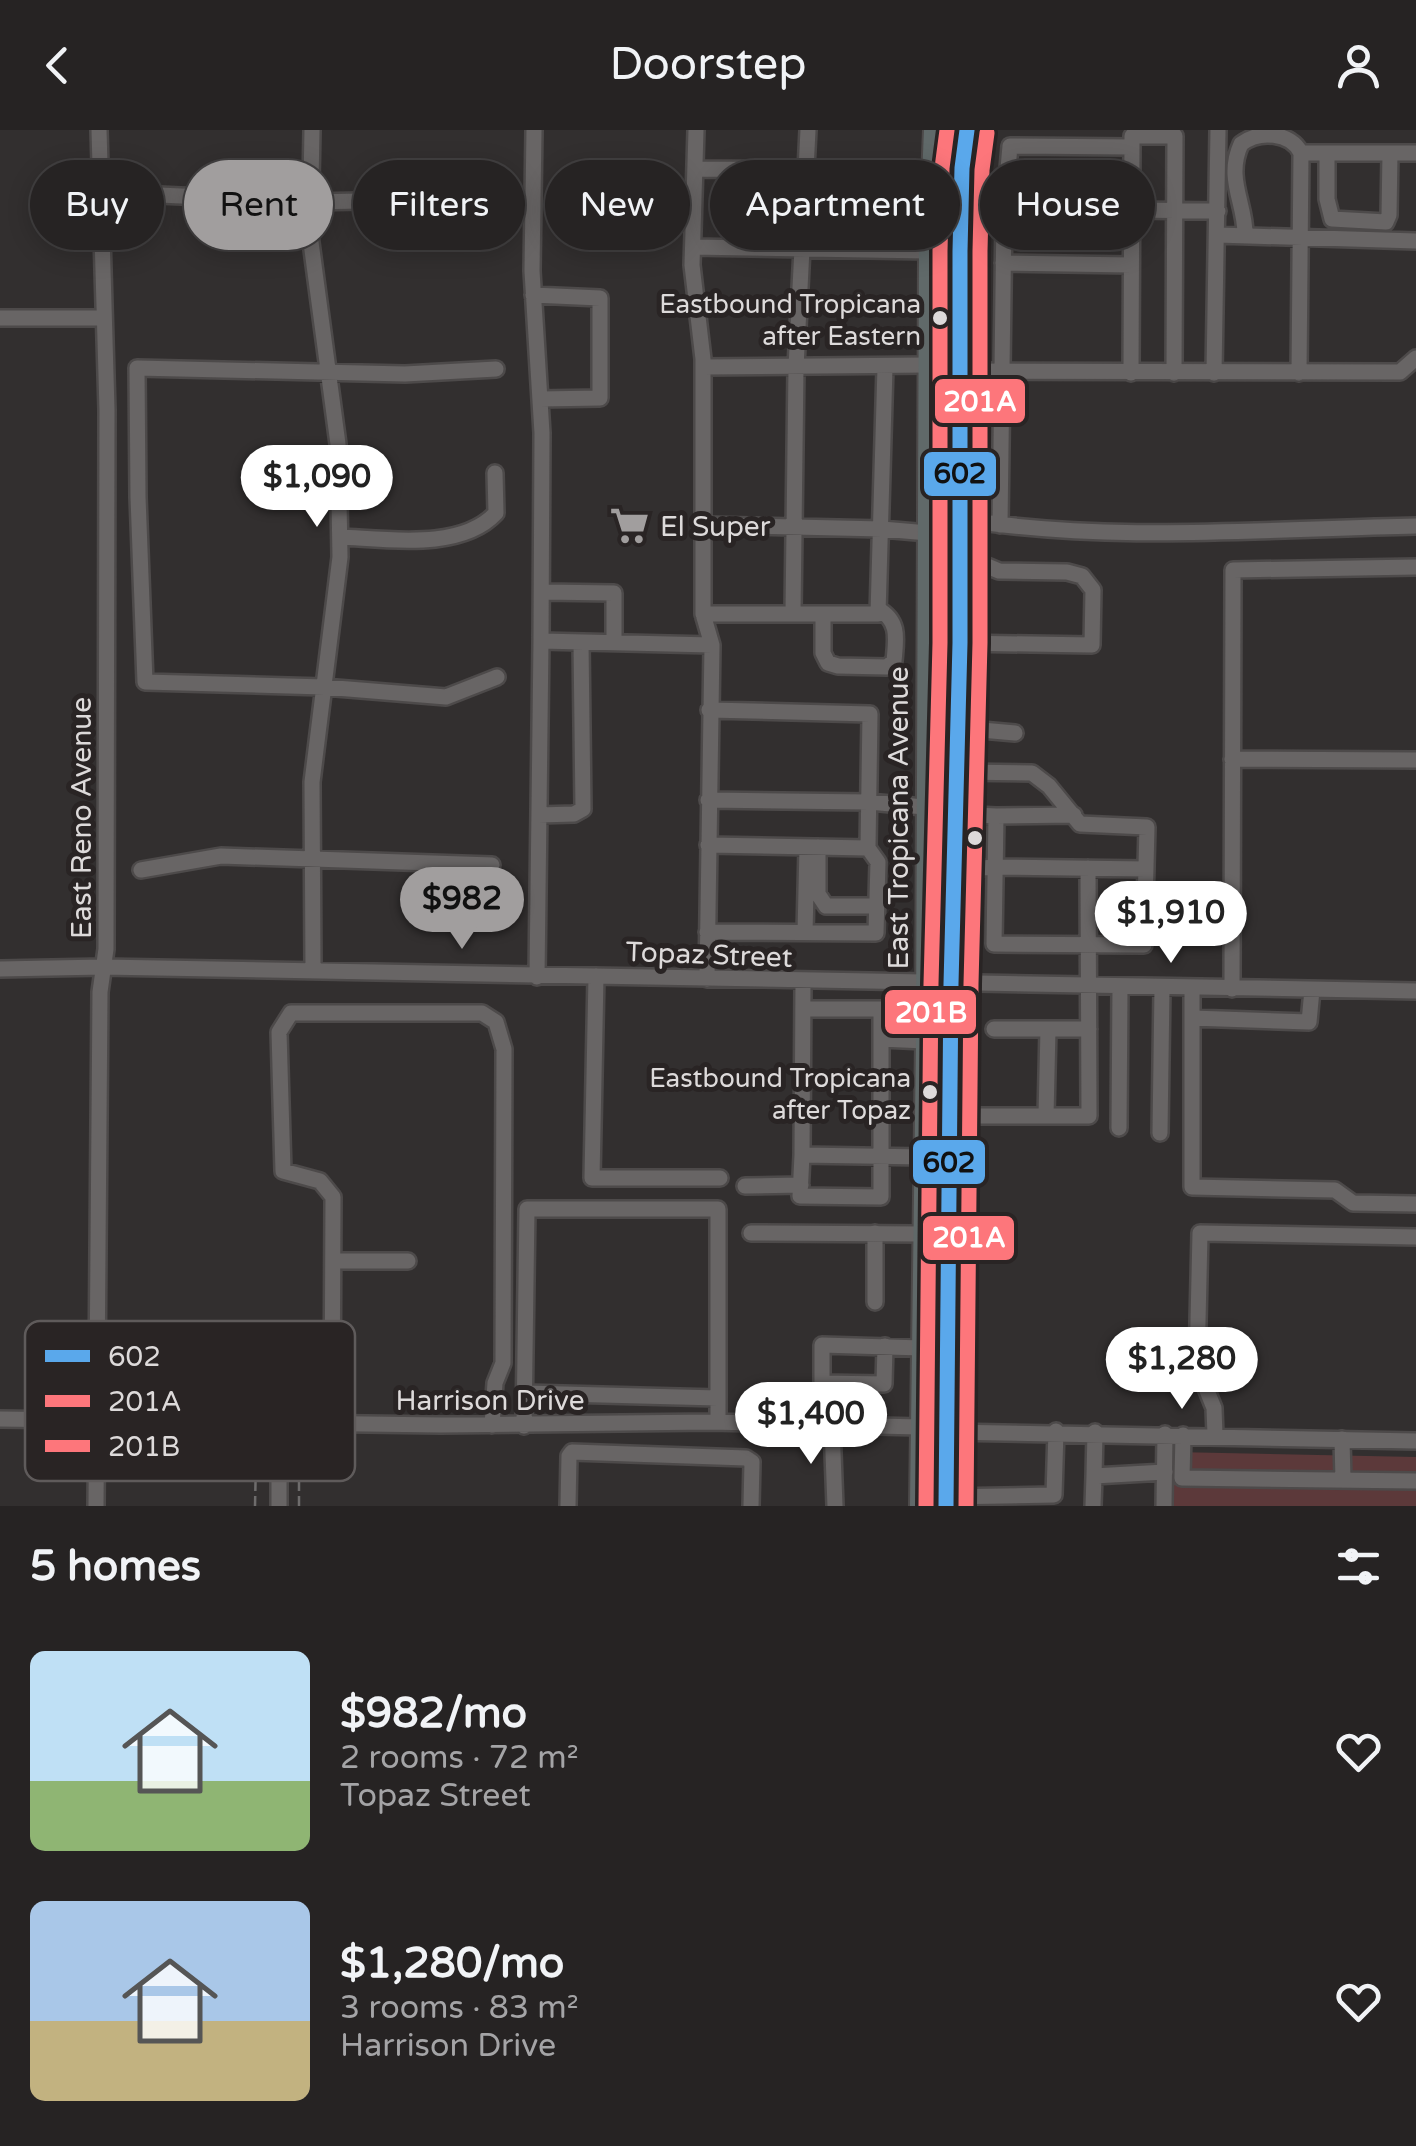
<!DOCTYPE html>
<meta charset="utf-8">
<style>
:root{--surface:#262323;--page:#322f30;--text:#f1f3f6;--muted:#a4a4a6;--line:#424041;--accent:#a19e9e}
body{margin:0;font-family:"Varela Round",sans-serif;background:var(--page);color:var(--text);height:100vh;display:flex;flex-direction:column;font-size:38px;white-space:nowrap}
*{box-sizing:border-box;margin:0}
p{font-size:32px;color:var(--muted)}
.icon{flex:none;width:55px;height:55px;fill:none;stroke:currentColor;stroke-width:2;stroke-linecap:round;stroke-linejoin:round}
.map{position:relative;height:1376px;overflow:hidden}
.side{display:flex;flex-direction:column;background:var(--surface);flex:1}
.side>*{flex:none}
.top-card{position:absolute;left:30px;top:30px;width:1358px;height:90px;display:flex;gap:20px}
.price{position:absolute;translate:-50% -85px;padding:0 22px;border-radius:35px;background:#fff;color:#222;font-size:32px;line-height:65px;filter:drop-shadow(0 2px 5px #0008)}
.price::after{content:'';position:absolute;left:50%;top:60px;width:30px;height:22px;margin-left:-15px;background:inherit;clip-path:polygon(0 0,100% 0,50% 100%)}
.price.active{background:var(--accent);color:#111}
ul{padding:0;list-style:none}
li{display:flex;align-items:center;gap:30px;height:250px;padding:0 30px}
li span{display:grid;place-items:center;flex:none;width:280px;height:200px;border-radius:15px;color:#555}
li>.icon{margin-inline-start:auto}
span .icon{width:120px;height:120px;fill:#fffc;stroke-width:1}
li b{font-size:42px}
h2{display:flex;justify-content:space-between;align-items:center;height:120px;padding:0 30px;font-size:42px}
.tag{padding:0 35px;border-radius:45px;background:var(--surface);box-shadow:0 5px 25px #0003,0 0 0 2px var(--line);font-size:35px;line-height:90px}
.tag.active{background:var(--accent);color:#111}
header{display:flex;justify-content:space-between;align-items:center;height:130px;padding:0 30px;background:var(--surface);font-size:45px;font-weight:600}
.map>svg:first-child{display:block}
</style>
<header><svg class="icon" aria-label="back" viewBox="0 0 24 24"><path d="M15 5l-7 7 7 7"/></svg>Doorstep<svg class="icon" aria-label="person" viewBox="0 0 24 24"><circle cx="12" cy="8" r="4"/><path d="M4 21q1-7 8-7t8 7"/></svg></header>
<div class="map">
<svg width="1416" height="1376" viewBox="0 0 1416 1376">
<rect width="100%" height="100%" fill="#322f2f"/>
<path fill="#5c393a" d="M 1174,1322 L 1416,1327 L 1416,1376 L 1172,1376 Z"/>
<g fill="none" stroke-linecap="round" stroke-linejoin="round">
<defs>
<path id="minor" d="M 312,0 L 310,105 L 338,314 L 340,427 L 312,652 L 313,841
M 534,0 L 532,141 L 542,303 L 541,511 L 712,515 L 703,484 L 703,229 L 692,135 L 696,0
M 1327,23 L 1327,69 L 1332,89 L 1386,92 L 1389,85 L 1390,23
M 695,39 L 929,41
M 888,41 L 889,120
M 138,64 L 311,72 L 511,68
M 1132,80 L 1218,81
M 1218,105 L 1416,111
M 1245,106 C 1246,74 1225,49 1241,14 C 1259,0 1291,2 1301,23
M 693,117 L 928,121
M 1003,133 L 1131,135
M 533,165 L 600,168 L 600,268 L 540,269
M 0,188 L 102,188
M 703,237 L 927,235
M 496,239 L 405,244 L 137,238 L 138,367 L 145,552 L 324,557 L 446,567 L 497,547
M 960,241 L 1400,242 L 1416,228
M 1131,243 L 1132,6 L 1175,6 L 1174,243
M 1214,243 L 1218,0
M 1299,243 L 1301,23 L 1416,23
M 961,389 C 1108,413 1267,399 1416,396
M 703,395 L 882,399 L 928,403
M 1000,395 L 1004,84 L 1010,16 L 1132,17
M 340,407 C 387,409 461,421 496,383 L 495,343
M 543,462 L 614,463 L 614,512
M 793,483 L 796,237 L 808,0
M 703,484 L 878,484 L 885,237
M 823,484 L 823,523 L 828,533 L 838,536 L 887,537 L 894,531 C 896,509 900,491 878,479
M 960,513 L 1092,515 L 1093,460 L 1082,446 L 1067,442 L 999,441 L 961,425
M 959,598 L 1015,603
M 1232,629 L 1416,630
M 708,670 L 869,672 L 924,677
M 956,684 L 996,686 L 994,814 L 1144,815 L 1147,697 L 1080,694 L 1049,656 L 1032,643 L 958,642
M 539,685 L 574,684 L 583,679 L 581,512
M 996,686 L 1074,685
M 708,715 L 868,718 L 870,584 L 709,580
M 818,717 L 818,764 L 826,776 L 877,776
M 141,740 L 221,726 L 492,735
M 954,740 L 995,737 L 1146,739
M 707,802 L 876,803 L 878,732 L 868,718
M 805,803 L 807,717
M 0,839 L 103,837 L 1416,861
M 596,846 L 592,1048 L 720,1048
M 537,847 L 541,511
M 707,849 L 712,515
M 803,851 L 802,1025 L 924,1027
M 1192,858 L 1192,1057 L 1335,1060 L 1353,1073 L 1416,1074
M 1232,859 L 1233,440 L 1416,437
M 803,879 L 881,879 L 881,909
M 1192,888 L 1309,892 L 1312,860
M 994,899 L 1089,899
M 951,986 L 1089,986 L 1088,738
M 1046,986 L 1048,899
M 1119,998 L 1120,857
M 1160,1003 L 1162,858
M 802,1025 L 800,1066 L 881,1067 L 881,909 L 925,911
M 745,1056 L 801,1055
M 751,1103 L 922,1104
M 334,1131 L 408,1131
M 875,1172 L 875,1103
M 822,1253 L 884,1254 L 885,1216
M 525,1263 L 718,1268
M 0,1289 L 441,1295 L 712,1292 L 920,1297
M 332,1294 L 333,1067 L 320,1051 L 283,1041 L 279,902 L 291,883 L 482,883 L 496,892 L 504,919 L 503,1233 L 495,1253 L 492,1295
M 822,1295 L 822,1215 L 922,1218
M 524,1296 L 527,1079 L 718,1079 L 718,1292
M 832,1296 L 835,1376
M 948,1302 L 1416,1311
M 1183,1305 L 1182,1348 L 1416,1351
M 1215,1305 L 1214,1278 L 1197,1236 L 1200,1103 L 1416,1107
M 1342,1309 L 1343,1350
M 1094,1346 L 1095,1302
M 946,1367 L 1054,1365 L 1056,1301
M 96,1376 L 100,862 L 106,819 L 107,280 L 99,0
M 279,1376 L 279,1293
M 568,1376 L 569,1326 L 572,1322 L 746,1328 L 752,1332 L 751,1376
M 1093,1376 L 1094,1346 L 1165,1342
M 1164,1376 L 1165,1304"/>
<path id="major" d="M 939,313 L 944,397 L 948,407 L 961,410
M 933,411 C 945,438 938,496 960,513
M 926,1303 C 937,1325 932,1352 933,1376
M 919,1376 L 925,911 L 928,121 L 933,0
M 946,1376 L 951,854 L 960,513 L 960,121 L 962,38 L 967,0"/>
</defs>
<use href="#minor" stroke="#4d4a4a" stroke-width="20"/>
<use href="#major" stroke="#4d4a4a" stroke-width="22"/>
<path stroke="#6e6c6c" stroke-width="2.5" stroke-dasharray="10 5" stroke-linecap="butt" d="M 232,1329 L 265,1329
M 296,1330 L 333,1329
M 255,1376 L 256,1330
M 299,1376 L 299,1331"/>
<use href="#minor" stroke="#686565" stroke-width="15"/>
<use href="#major" stroke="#606969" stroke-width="18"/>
<defs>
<path id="bus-1" d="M 946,1376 L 951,854 L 960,513 L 960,121 L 962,38 L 967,0"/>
<path id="bus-2" d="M 966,1376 L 971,854 L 980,513 L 980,121 L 982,40 L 987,3"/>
<path id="bus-3" d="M 926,1376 L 931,854 L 940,513 L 940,121 L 942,38 L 947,0"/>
</defs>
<use href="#bus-1" stroke="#292424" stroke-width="22"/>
<use href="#bus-2" stroke="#292424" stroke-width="22"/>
<use href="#bus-3" stroke="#292424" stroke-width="22"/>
<use href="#bus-1" stroke="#5aa8eb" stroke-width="15"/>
<use href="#bus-2" stroke="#fd767b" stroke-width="15"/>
<use href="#bus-3" stroke="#fd767b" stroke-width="15"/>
</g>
<defs>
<symbol id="supermarket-bare" viewBox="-9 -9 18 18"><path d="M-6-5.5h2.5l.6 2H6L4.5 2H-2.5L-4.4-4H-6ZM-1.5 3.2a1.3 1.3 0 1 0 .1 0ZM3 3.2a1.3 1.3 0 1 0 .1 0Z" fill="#a19e9e" stroke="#292424" stroke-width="2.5" paint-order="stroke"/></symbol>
</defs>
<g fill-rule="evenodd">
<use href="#supermarket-bare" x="602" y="368" width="55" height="55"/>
</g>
<g fill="#dddada" stroke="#292424" stroke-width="4">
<circle cx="940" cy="188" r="9"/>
<circle cx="975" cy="708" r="9"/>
<circle cx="930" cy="962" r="9"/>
</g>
<g text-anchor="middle" stroke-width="10" stroke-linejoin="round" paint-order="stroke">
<g font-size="26" fill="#dddada" stroke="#292424" text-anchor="end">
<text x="921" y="183">Eastbound Tropicana<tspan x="921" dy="32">after Eastern</tspan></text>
<text x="911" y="957">Eastbound Tropicana<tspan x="911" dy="32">after Topaz</tspan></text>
</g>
<g font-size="28" fill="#dddada" stroke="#292424" text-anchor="start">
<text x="660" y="406">El Super</text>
</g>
<g font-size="28" fill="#dddada" stroke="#292424">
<text transform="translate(81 688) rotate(-90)" y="10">East Reno Avenue</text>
<text transform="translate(898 688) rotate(-90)" y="10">East Tropicana Avenue</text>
<text transform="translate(709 824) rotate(2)" y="10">Topaz Street</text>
<text x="490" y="1280">Harrison Drive</text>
</g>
</g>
<rect x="25" y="1191" width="330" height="160" rx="15" fill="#292424" stroke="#5f5b5b" stroke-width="2.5"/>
<rect x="45" y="1220" width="45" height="12" fill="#5aa8eb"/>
<rect x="45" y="1265" width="45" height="12" fill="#fd767b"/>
<rect x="45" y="1310" width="45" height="12" fill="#fd767b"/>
<g font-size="28" fill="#dddada">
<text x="108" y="1236">602</text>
<text x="108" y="1281">201A</text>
<text x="108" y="1326">201B</text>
</g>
<g stroke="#292424" stroke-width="4">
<rect x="933" y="247" width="94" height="48" rx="10" fill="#fd767b"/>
<rect x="922" y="320" width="76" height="48" rx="10" fill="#5aa8eb"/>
<rect x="883" y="858" width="95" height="48" rx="10" fill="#fd767b"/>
<rect x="911" y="1008" width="76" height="48" rx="10" fill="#5aa8eb"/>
<rect x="921" y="1084" width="95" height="48" rx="10" fill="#fd767b"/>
</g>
<g font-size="28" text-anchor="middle" font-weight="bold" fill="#fff">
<text x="980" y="281">201A</text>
<text x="931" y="892">201B</text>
<text x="969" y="1117">201A</text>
</g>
<g font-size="28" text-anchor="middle" font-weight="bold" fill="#111">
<text x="960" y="353">602</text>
<text x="949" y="1042">602</text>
</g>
</svg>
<b class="price" style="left:317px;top:400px">$1,090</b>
<b class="price active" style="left:462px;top:822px">$982</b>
<b class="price" style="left:1171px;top:836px">$1,910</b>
<b class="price" style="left:1182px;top:1282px">$1,280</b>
<b class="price" style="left:811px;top:1337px">$1,400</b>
<div class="top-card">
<a class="tag">Buy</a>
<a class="tag active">Rent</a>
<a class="tag">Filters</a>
<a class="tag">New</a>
<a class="tag">Apartment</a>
<a class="tag">House</a>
</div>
</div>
<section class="side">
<h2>5 homes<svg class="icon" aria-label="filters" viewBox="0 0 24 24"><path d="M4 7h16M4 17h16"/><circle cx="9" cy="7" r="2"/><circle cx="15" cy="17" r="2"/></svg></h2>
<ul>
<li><span style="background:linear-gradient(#bfe0f5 65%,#8fb573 0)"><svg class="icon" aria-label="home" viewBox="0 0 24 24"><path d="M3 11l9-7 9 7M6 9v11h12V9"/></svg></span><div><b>$982/mo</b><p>2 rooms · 72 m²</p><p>Topaz Street</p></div><svg class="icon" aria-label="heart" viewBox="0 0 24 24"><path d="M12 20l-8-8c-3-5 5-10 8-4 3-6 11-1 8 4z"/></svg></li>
<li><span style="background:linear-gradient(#a9c7e8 60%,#c2b280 0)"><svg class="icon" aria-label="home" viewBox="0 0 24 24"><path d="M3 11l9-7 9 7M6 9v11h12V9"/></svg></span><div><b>$1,280/mo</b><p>3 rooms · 83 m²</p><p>Harrison Drive</p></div><svg class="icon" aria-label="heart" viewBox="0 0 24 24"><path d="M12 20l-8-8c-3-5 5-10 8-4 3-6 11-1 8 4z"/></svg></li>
</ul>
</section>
